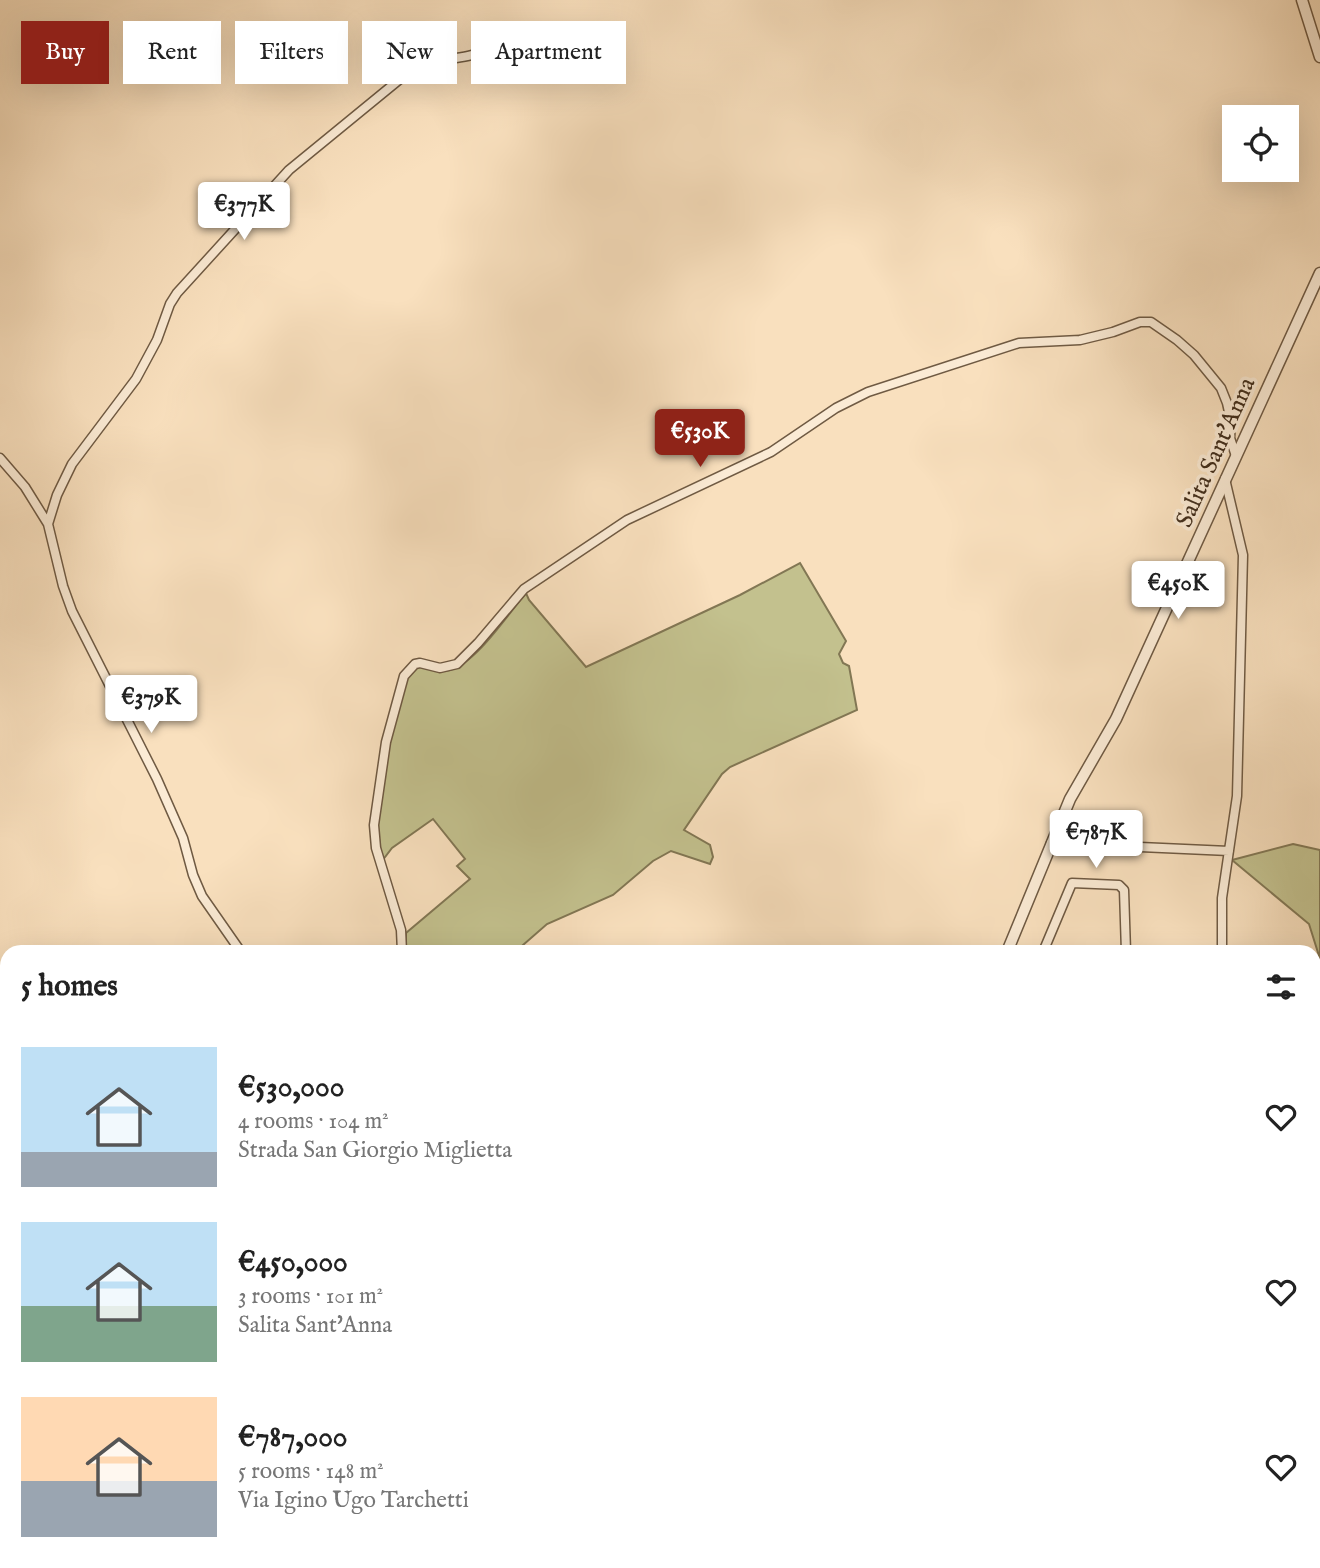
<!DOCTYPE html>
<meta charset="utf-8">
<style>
:root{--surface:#fff;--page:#f6f6f6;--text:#222;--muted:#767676;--accent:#8f2418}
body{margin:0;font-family:"IM FELL English",serif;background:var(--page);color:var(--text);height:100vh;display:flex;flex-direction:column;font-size:26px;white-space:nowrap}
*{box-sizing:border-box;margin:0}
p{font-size:23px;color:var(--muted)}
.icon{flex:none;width:38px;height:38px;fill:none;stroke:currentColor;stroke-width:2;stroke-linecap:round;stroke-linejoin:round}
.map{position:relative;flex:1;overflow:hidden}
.panel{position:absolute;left:0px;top:945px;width:1321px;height:623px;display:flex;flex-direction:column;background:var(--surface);border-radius:21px 21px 0 0;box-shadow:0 7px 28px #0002}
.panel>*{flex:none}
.hud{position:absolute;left:21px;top:21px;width:700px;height:63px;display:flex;gap:14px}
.fabs{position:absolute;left:1222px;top:105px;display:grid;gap:14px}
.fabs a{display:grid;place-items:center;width:77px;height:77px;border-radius:0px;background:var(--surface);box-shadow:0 7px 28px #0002;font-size:35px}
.price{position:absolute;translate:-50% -60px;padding:0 16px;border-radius:7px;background:#fff;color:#222;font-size:23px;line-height:46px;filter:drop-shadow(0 2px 4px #0008)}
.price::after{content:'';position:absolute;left:50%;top:42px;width:21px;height:16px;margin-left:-10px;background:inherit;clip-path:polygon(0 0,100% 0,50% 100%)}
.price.on{background:var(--accent);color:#fff}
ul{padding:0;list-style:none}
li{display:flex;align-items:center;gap:21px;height:175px;padding:0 21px}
li span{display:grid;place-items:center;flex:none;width:196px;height:140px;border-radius:0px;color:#555}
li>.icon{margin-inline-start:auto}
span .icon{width:84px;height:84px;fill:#fffc;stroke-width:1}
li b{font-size:30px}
h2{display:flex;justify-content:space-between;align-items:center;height:84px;padding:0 21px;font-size:30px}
.pill{padding:0 24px;border-radius:0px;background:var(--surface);box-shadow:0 7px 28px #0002;font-size:24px;line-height:63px}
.pill.on{background:var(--accent);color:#fff}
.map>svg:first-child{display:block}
</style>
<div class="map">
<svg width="1320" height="1568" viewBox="0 0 1320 1568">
<rect width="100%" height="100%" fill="#f9e0be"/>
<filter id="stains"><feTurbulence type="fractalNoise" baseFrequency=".00286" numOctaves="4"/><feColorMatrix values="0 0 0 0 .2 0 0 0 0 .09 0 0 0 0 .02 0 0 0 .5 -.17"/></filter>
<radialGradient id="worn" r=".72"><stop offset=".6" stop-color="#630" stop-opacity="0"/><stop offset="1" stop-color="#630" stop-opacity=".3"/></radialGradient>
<path fill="#c3c18e" stroke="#827754" stroke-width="2" d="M 800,563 L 846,641 L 839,654 L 843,663 L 849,666 L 857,710 L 730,767 L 722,774 L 684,830 L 710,845 L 713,857 L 710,864 L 671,851 L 653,861 L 613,895 L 547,924 L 515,952 L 406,952 L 406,933 L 470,879 L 457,866 L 465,859 L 433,819 L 392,848 L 382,861 L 377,824 L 389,742 L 407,677 L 417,666 C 427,668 440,673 450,670 C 477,662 507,615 526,593 L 529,600 L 586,667 L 740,595 Z
M 1293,844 L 1320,850 L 1320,959 L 1309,924 L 1232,860 Z
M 1314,1000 L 1320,1000 L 1320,1065 L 1314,1062 Z
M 2,1460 L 7,1465 L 7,1504 L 0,1511 Z
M 396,1561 L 579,1561 L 573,1568 L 399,1568 Z"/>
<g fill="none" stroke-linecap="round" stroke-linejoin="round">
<defs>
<path id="minor" d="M 0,458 L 25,487 L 48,524 L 63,586 L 72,611 L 157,779 L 183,838 L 193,875 L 202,896 L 241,952
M 48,524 L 57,495 L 72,464 L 136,379 L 157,340 L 170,304 L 177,293 L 289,170 L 416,66 C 439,57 466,61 487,49 C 494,46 500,40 506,36 L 519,74
M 1051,843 L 1229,851
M 402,952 L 401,930 L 376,848 L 374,825 L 386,742 L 404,676 L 415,664 L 420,663 L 440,668 L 457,664 L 478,643 L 524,589 L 627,520 L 771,452 L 836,408 L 868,392 L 1019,343 L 1080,340 L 1113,332 L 1140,322 L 1151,322 L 1177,340 L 1194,355 L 1221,388 L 1227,403 L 1231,421 L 1230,438 L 1236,456
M 1043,952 L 1072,883 L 1119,885 L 1124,890 L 1126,952
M 1153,952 L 1170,952
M 1222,952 L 1222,898 L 1237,796 L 1243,555 L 1225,479
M 0,1455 L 7,1448
M 0,1557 L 7,1550
M 121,1561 L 127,1568
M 992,1564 L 1017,1568
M 135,1568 L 147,1561
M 303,1568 L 314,1561
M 980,1568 L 996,1562
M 1250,1568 L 1253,1561"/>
<path id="tertiary" d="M 1302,0 L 1320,57
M 1007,952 L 1070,799 L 1116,719 L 1320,273
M 0,1036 L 7,1045
M 369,1561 L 374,1568
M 954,1561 L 957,1568"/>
</defs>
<use href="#minor" stroke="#6f5a43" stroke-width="11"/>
<use href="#tertiary" stroke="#6f5a43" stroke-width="13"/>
<use href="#minor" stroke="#fbebd5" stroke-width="8"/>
<use href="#tertiary" stroke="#fbebd5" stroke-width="10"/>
</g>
<g text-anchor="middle" stroke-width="7" stroke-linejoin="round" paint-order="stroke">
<g font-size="24" fill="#412d1a" stroke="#fbebd5">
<text transform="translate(1215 452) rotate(-66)" y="8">Salita Sant'Anna</text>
</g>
</g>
<rect width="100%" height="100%" filter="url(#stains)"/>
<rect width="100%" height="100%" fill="url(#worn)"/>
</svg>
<div class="fabs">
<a><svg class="icon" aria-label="locate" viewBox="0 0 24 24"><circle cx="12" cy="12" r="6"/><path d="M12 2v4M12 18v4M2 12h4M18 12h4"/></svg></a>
</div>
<b class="price" style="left:244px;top:242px">€377K</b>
<b class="price on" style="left:700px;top:469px">€530K</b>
<b class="price" style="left:1178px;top:621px">€450K</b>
<b class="price" style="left:151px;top:735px">€379K</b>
<b class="price" style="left:1096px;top:870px">€787K</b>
<div class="hud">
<a class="pill on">Buy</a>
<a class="pill">Rent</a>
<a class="pill">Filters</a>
<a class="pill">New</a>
<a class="pill">Apartment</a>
</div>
<section class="panel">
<h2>5 homes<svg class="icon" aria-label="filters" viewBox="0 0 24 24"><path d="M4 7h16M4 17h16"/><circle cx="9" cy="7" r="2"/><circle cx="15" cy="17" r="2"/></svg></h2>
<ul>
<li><span style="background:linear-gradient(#bfe0f5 75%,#9aa5b1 0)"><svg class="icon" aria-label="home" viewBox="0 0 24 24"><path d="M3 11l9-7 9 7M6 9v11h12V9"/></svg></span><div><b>€530,000</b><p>4 rooms · 104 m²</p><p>Strada San Giorgio Miglietta</p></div><svg class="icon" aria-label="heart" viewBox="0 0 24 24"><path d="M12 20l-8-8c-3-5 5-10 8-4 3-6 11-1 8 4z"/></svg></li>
<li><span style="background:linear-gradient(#bfe0f5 60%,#7fa58c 0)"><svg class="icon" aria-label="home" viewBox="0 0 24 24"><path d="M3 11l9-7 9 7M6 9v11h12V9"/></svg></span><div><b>€450,000</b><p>3 rooms · 101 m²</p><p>Salita Sant'Anna</p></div><svg class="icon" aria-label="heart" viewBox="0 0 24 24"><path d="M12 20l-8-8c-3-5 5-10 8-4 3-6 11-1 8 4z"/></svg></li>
<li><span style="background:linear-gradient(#ffd9b3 60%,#9aa5b1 0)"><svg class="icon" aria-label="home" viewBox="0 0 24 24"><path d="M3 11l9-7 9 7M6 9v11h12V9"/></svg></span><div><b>€787,000</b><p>5 rooms · 148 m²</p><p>Via Igino Ugo Tarchetti</p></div><svg class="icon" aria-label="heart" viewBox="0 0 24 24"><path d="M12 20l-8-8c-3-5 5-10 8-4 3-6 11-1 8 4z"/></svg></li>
</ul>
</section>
</div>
